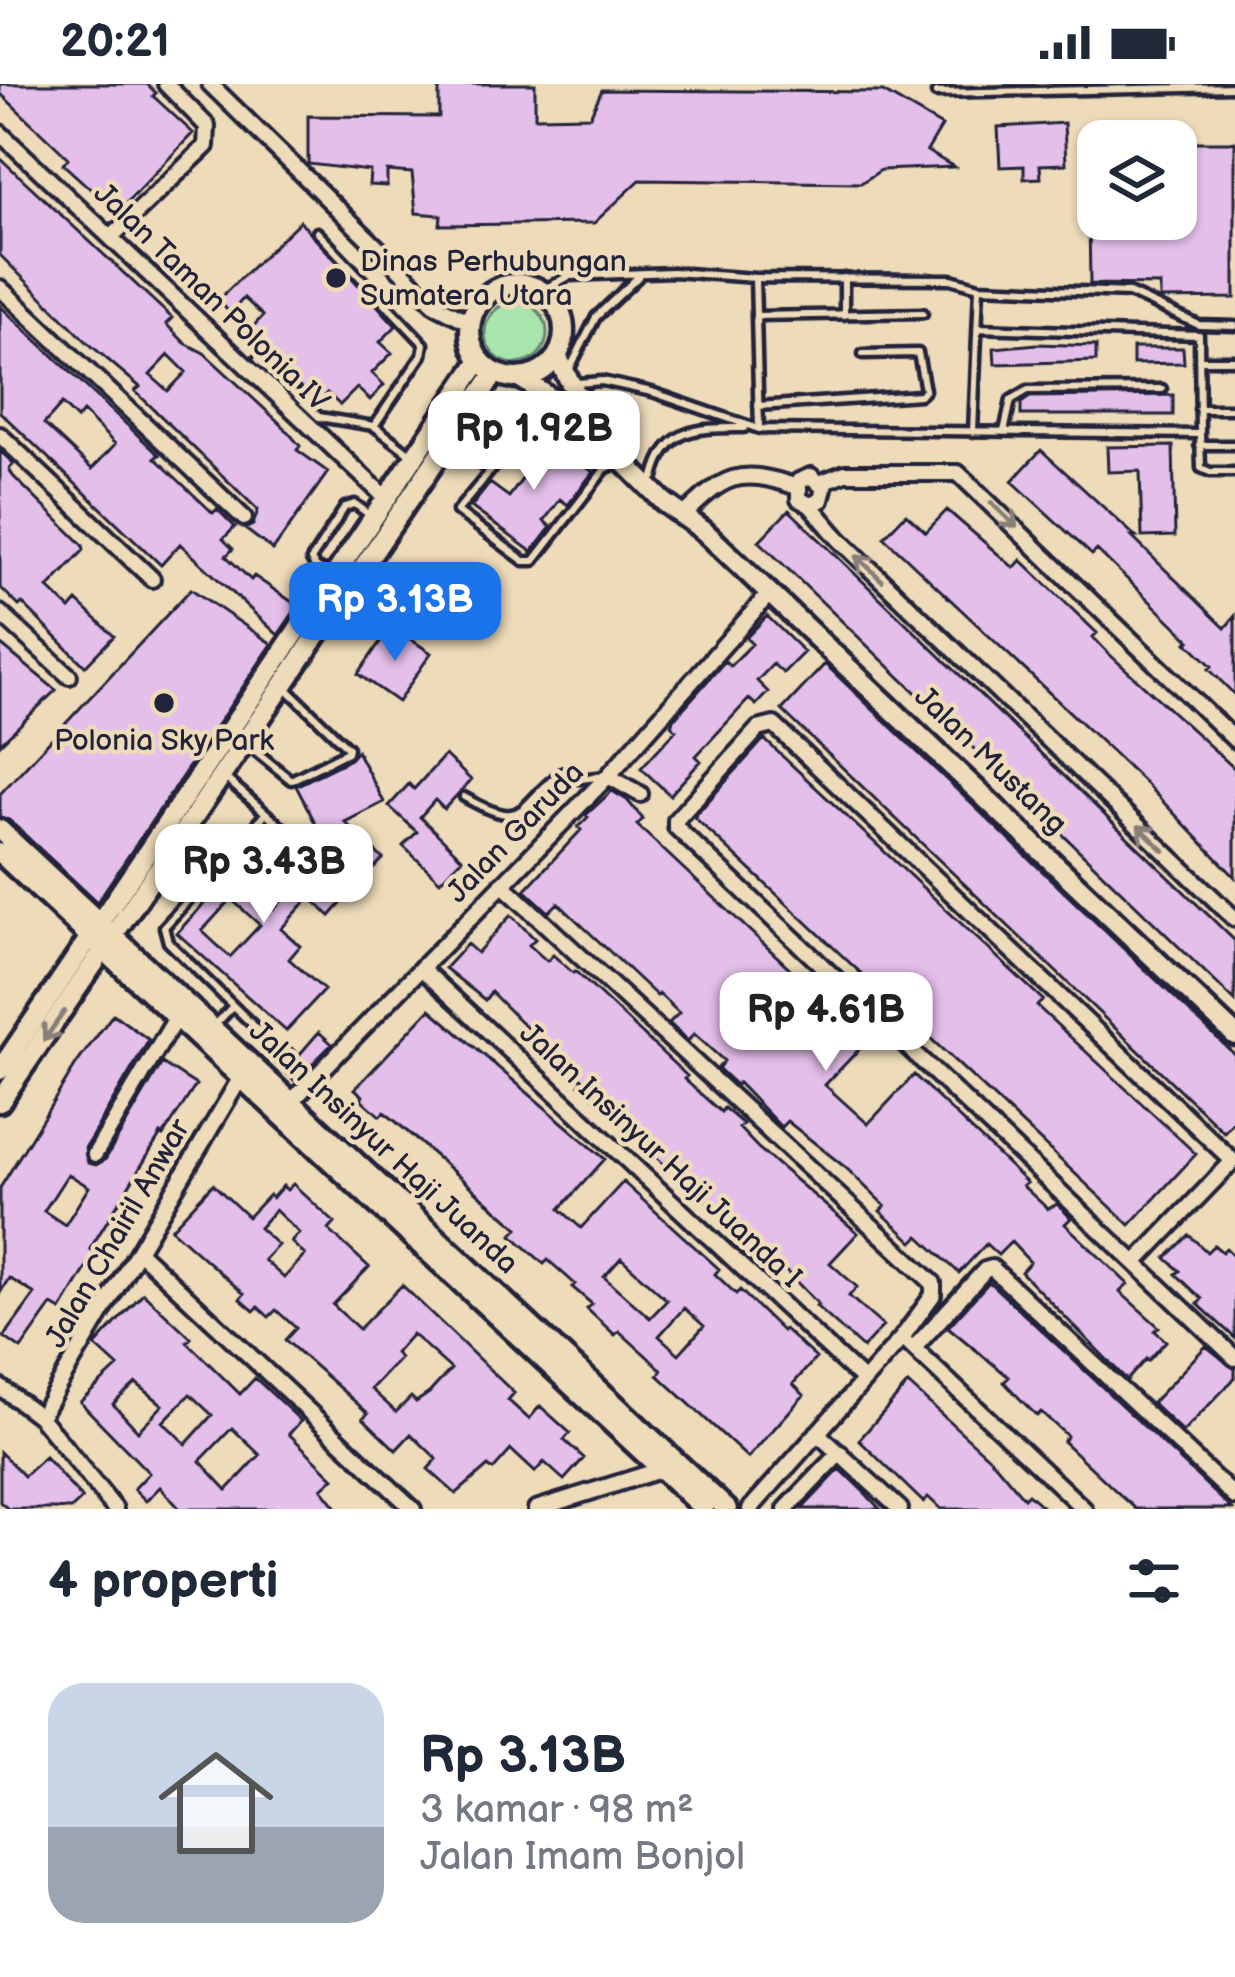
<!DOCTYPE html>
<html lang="id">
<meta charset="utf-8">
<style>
:root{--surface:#fff;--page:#f6f6f7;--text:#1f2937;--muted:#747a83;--line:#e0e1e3;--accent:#1a73e8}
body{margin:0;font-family:"Balsamiq Sans",sans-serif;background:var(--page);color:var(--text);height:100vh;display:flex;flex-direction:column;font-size:45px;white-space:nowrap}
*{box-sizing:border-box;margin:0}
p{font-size:39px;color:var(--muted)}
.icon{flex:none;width:66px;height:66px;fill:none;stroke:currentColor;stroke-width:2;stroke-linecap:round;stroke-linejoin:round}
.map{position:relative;height:1425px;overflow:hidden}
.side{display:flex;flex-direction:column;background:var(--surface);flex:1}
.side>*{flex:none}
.fabs{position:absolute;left:1077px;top:36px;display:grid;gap:24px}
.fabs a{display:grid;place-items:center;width:120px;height:120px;border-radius:24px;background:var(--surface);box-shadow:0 3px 9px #0004;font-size:60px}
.price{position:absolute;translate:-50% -102px;padding:0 27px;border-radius:24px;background:#fff;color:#222;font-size:39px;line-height:78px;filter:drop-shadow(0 3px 6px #0008)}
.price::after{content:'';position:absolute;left:50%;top:72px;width:36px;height:27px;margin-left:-18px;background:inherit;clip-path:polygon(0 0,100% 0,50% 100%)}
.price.current{background:var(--accent);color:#fff}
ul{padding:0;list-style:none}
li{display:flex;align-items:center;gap:36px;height:300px;padding:0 48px}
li+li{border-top:3px solid var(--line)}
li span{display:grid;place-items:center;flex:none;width:336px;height:240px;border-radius:36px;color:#555}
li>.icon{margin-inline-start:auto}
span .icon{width:144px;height:144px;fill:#fffc;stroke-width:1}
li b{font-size:51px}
h2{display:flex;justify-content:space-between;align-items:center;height:144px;padding:0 48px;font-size:51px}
.status{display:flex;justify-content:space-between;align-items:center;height:84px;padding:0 60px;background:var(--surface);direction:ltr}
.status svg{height:33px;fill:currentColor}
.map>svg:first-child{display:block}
</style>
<div class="status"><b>20:21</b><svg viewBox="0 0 49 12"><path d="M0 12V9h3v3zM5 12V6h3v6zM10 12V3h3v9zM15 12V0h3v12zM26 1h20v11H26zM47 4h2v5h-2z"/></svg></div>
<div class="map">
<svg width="1235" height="1425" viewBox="0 0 1235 1425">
<rect width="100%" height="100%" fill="#eddbb9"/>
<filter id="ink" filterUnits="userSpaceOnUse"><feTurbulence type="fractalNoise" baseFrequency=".00833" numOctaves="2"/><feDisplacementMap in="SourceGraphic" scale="24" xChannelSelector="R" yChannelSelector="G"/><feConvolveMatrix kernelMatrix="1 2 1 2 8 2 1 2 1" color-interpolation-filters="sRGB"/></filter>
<g filter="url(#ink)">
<path fill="#a7e5ac" stroke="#648474" stroke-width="3" d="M485 249a31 31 0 1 1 62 0a31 31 0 1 1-62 0Z"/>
<path fill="#e4bfea" stroke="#22223b" stroke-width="3" fill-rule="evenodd" d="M 0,0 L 147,0 L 156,9 L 153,12 L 193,49 L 117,129 L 63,80 L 68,74 L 0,9 Z
M 439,0 L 535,0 L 535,33 L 590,32 L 602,6 L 883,8 L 942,42 L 927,67 L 954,83 L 881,86 L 861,99 L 640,96 L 594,139 L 440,141 L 441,131 L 416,129 L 412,89 L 387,87 L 387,102 L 369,101 L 370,87 L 308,80 L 308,32 L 439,33 Z
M 1064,39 L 1066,80 L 1040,81 L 1041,94 L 1024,95 L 1024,82 L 1000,83 L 998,43 Z
M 1176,58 L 1235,58 L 1235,214 L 1160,215 L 1160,201 L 1090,200 L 1089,135 L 1176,135 Z
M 0,74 L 172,234 L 166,240 L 185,259 L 204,269 L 283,342 L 300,362 L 297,366 L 328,388 L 273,466 L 245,445 L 253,441 L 258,426 L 135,307 L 140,303 L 88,259 L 0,171 ZM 169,271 L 186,288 L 168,307 L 150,291 Z
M 300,137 L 396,242 L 380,258 L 392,269 L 372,289 L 384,301 L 370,316 L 357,304 L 340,321 L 327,309 L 317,320 L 245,251 L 263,232 L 244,214 L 230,229 L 218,216 Z
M 0,222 L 159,371 L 155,374 L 213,429 L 217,425 L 235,443 L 223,455 L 233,465 L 226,472 L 251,496 L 254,492 L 298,522 L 278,551 L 180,460 L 161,481 L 0,328 ZM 62,320 L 77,335 L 83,328 L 115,360 L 92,385 L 44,340 Z
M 1037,260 L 1096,262 L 1096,277 L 995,280 L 994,264 Z
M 1133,264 L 1183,264 L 1184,279 L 1133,280 Z
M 1173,311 L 1173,331 L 1021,331 L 1021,319 L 1030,313 Z
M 542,350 L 593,388 L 568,421 L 560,415 L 544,437 L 551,443 L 532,468 L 471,423 L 490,399 L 509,413 L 526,390 L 517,384 Z
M 1173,362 L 1175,452 L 1142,453 L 1140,387 L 1108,388 L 1107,363 Z
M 1041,366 L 1136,453 L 1132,453 L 1225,544 L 1235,532 L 1235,611 L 1209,585 L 1212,582 L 1187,558 L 1190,556 L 1097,466 L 1092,471 L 1012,397 Z
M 0,367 L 14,380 L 9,385 L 13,392 L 83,461 L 84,466 L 48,504 L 70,525 L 77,517 L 114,552 L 85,582 L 22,519 L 19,522 L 0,503 Z
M 789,426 L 1235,857 L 1235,917 L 759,457 Z
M 947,426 L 1014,484 L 1021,476 L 1097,549 L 1093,553 L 1108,569 L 1235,685 L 1235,793 L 1145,699 L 884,453 L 906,430 L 926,448 Z
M 191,505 L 272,560 L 97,818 L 9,736 L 0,733 L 0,710 Z
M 767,532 L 804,568 L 783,589 L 773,580 L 757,597 L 768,608 L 756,621 L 749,615 L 696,672 L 701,677 L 670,711 L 641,684 L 676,646 L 671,641 L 674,635 L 725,577 L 730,582 L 752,560 L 746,554 Z
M 391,542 L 431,569 L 398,618 L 358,590 Z
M 0,560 L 56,606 L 0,660 Z
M 825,580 L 1235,971 L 1235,1036 L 1224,1048 L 782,626 Z
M 764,655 L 1043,916 L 1037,922 L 1196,1070 L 1130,1141 L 694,733 Z
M 357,667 L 384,718 L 345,738 L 383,775 L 367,791 L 354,778 L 342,791 L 331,770 L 338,762 L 324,748 L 321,750 L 296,702 L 350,675 Z
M 445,671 L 471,696 L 444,725 L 435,716 L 420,733 L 462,774 L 440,797 L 403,762 L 417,748 L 389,722 L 409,700 L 414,705 Z
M 612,707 L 627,716 L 643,735 L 637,741 L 867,957 L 825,1001 L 868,1040 L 914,991 L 1027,1099 L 1023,1102 L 1048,1125 L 1057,1120 L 1071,1134 L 1065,1140 L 1128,1200 L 1120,1208 L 1159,1243 L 1155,1247 L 1166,1257 L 1148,1277 L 1146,1275 L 1127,1296 L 1021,1188 L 1030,1178 L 1011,1158 L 998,1171 L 986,1160 L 959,1189 L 919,1152 L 913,1158 L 880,1127 L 885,1122 L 846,1084 L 787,1037 L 781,1043 L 738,999 L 736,1001 L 718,984 L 724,977 L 694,950 L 688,957 L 669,939 L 679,929 L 659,910 L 657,912 L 558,819 L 549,828 L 525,806 L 581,746 L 578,743 L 588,733 L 586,731 Z
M 267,740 L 338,796 L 333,800 L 347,813 L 330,832 L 310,813 L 281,845 L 300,862 L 289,875 L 324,906 L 286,947 L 177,849 L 262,756 L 257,752 ZM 274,767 L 303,793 L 274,825 L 245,799 ZM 231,815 L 260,841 L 230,873 L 202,847 Z
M 511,831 L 535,855 L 529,861 L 547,877 L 553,871 L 573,889 L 575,887 L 687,992 L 684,995 L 721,1028 L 724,1024 L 743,1040 L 739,1044 L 758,1064 L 858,1149 L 830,1179 L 857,1203 L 849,1212 L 883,1242 L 863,1264 L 816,1222 L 818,1220 L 788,1189 L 745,1156 L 748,1153 L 710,1121 L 696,1102 L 673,1081 L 669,1085 L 655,1072 L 660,1067 L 579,1001 L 583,996 L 561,976 L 565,972 L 545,954 L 541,958 L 491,908 L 485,916 L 445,884 L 467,860 L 477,869 Z
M 430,925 L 605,1075 L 560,1125 L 581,1144 L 623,1098 L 719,1185 L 715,1190 L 736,1210 L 740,1206 L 782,1247 L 784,1245 L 816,1274 L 793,1300 L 804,1311 L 748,1374 L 658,1291 L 662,1286 L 619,1247 L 615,1251 L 587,1225 L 592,1220 L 572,1203 L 575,1200 L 548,1176 L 544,1180 L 512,1151 L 518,1144 L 394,1036 L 384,1028 L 380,1032 L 361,1015 L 363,1012 L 355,1005 ZM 621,1174 L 667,1216 L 650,1234 L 604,1193 ZM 684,1224 L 704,1242 L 679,1270 L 659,1252 Z
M 113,930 L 149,956 L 85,1064 L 88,1079 L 96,1081 L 105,1076 L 162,979 L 196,1001 L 163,1052 L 161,1050 L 90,1165 L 96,1168 L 61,1226 L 52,1221 L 21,1265 L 4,1253 L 35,1210 L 9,1194 L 0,1209 L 0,1104 L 77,979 ZM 68,1090 L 89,1103 L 65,1141 L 44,1127 Z
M 319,948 L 332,960 L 295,997 L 272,976 L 287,960 L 299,971 Z
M 213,1100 L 248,1133 L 269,1111 L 272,1114 L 283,1102 L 287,1106 L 293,1100 L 335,1139 L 329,1146 L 369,1183 L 333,1221 L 359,1245 L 402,1201 L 514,1309 L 508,1316 L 529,1335 L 540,1322 L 570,1349 L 564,1356 L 584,1374 L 564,1396 L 544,1378 L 535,1388 L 511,1366 L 493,1386 L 488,1382 L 456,1410 L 428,1385 L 437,1375 L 411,1350 L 396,1366 L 363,1334 L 368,1329 L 285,1256 L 296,1244 L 276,1226 L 269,1233 L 258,1223 L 254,1227 L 240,1215 L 244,1210 L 171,1145 ZM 275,1126 L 299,1149 L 291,1158 L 305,1171 L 284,1194 L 264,1176 L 278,1161 L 259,1144 ZM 412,1250 L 451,1285 L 429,1309 L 416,1318 L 411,1313 L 396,1328 L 371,1305 L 400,1274 L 395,1269 Z
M 1189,1151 L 1207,1168 L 1214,1161 L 1222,1168 L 1226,1164 L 1235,1173 L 1235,1254 L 1198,1220 L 1202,1215 L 1176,1190 L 1180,1187 L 1166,1174 Z
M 989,1198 L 1068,1271 L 1232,1425 L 1136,1425 L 1116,1407 L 1063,1357 L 1067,1352 L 1041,1328 L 1037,1332 L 1024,1319 L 1004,1298 L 1009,1293 L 948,1243 Z
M 143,1209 L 191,1254 L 187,1258 L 240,1310 L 255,1294 L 301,1337 L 289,1350 L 334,1394 L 322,1405 L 338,1425 L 180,1425 L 160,1403 L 146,1417 L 134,1405 L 149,1389 L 80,1318 L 118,1283 L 95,1262 ZM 136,1299 L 163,1321 L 138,1347 L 113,1320 ZM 190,1310 L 212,1331 L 186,1360 L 163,1338 ZM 232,1344 L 260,1371 L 227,1406 L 200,1377 Z
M 1206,1262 L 1235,1285 L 1235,1294 L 1183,1348 L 1152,1319 Z
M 908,1300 L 991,1375 L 1024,1414 L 1028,1410 L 1045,1425 L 941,1425 L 928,1413 L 923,1418 L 859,1356 Z
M 0,1368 L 24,1392 L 45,1373 L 82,1415 L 71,1425 L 8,1425 L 0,1418 Z
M 840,1385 L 867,1411 L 880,1425 L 802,1425 Z"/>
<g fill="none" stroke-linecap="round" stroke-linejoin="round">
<defs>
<path id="service" d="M 936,9 L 1235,3
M 317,148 L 424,260 L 422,271 L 374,342 L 413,372
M 755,194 L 759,345
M 543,206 L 569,192 L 673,188 L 755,194 L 951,195 L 979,203 L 1129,209 L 1199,241 L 1235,242
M 844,231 L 844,194
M 756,232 L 923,229
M 978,244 L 1199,251
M 1199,252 L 1200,350
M 258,275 L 319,333 L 374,342
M 1199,276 L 1235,276
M 568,288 L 596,233 L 638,193
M 578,299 L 602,297 L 652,308 L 759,345 L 1200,350 L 1201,384 L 1210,388 L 1235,388
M 758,322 L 920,311 L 925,306 L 918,269 L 863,270
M 1199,325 L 1235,325
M 973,348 L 979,203
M 1004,348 L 1011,316 L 1028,306 L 1162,305
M 1199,361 L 1235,361
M 452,362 L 489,386
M 605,385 L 544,338 L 532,337 L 457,427 L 524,477 L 534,477 L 605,385 L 620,378
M 654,393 C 666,342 699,344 744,344
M 329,490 L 315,483 L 311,476 L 345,423 L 355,420 L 371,432
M 231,647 L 291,696 L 347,668 L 348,664 L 285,603
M 223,692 L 311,768
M 464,713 C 528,749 515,723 562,688 L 580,695 L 606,692
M 215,941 L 233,922
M 262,950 L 168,858 L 164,843 L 266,729"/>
<path id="minor" d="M 210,0 L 436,221 L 471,239
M 0,49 L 387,415
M 111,153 L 206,62 L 207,42 L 166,0
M 0,204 L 244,434
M 0,351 L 152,495
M 822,398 L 845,389 L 958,389 L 1235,656
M 810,421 L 821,416 L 824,404 L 811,392 L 799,397 L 799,415 L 810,421 L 839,455 L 1235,835
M 681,434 C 724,392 737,382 797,403
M 0,529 L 69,592
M 608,692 L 640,710
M 502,800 L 933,1199 L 933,1211 L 901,1255 L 750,1425
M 421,884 L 864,1297
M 291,1018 L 608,692 L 770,509
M 95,1070 L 177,932
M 139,1168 L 413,1425
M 1136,1178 L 1233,1077 L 774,641 L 758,645 L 676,736 L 676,743 L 1235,1274
M 910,1261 L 1084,1425
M 914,1264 L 985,1186 L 992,1184 L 1235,1413
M 0,1303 L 40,1333 L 115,1425
M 40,1333 L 241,993
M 817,1349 L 900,1425
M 536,1425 L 663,1385
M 786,1425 L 840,1369"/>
<path id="secondary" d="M470 247a47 47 0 1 1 94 0a47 47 0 1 1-94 0Z
M 558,274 L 575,308 L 607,343
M 522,295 L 579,333 L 664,418 L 704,447 L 1235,951
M 0,746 L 727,1425
M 0,769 L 704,1425
M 0,986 L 480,276
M 0,1018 L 495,289"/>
</defs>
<use href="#service" stroke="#22223b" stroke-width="15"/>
<use href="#minor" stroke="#22223b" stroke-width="22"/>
<use href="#secondary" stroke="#22223b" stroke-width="27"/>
<use href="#service" stroke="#eddbb9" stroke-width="6"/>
<use href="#minor" stroke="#eddbb9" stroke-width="14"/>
<use href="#secondary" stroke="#eddbb9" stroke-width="18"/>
</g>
<defs><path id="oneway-shaft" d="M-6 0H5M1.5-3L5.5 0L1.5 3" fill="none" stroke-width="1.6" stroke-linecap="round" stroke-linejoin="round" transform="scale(3)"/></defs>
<g stroke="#887e7a">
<use href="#oneway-shaft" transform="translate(1004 431) rotate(44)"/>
<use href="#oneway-shaft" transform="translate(869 484) rotate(-136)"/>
<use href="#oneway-shaft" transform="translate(1151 754) rotate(-136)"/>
<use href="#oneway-shaft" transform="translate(54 942) rotate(125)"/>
</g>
</g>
<g fill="#22223b" stroke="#eddbb9" stroke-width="4.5">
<circle cx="336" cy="194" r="12"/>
<circle cx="164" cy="619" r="12"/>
</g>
<g text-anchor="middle" stroke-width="9" stroke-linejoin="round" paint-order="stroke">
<g font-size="30" fill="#22223b" stroke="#eddbb9" text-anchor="start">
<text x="360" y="187">Dinas Perhubungan<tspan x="360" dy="34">Sumatera Utara</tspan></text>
<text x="164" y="666" text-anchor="middle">Polonia Sky Park</text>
</g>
<g font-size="30" fill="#22223b" stroke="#eddbb9">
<text transform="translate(212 213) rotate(44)" y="10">Jalan Taman Polonia IV</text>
<text transform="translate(991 676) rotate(44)" y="10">Jalan Mustang</text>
<text transform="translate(515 748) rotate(-46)" y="10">Jalan Garuda</text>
<text transform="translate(384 1063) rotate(43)" y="10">Jalan Insinyur Haji Juanda</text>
<text transform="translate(661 1071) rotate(43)" y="10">Jalan Insinyur Haji Juanda I</text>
<text transform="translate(117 1149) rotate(-60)" y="10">Jalan Chairil Anwar</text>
</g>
</g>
</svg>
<div class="fabs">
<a><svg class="icon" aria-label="layers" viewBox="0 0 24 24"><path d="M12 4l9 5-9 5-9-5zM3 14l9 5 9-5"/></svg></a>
</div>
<b class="price" style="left:534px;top:409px">Rp 1.92B</b>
<b class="price current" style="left:395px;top:580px">Rp 3.13B</b>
<b class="price" style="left:264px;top:842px">Rp 3.43B</b>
<b class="price" style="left:826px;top:990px">Rp 4.61B</b>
</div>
<section class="side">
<h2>4 properti<svg class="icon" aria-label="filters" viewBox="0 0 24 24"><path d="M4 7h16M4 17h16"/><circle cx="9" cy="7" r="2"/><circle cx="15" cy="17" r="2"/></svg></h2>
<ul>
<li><span style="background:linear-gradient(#c9d6e8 60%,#9aa5b1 0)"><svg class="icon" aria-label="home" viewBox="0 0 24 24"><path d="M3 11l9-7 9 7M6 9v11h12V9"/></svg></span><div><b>Rp 3.13B</b><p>3 kamar · 98 m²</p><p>Jalan Imam Bonjol</p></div></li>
</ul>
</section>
